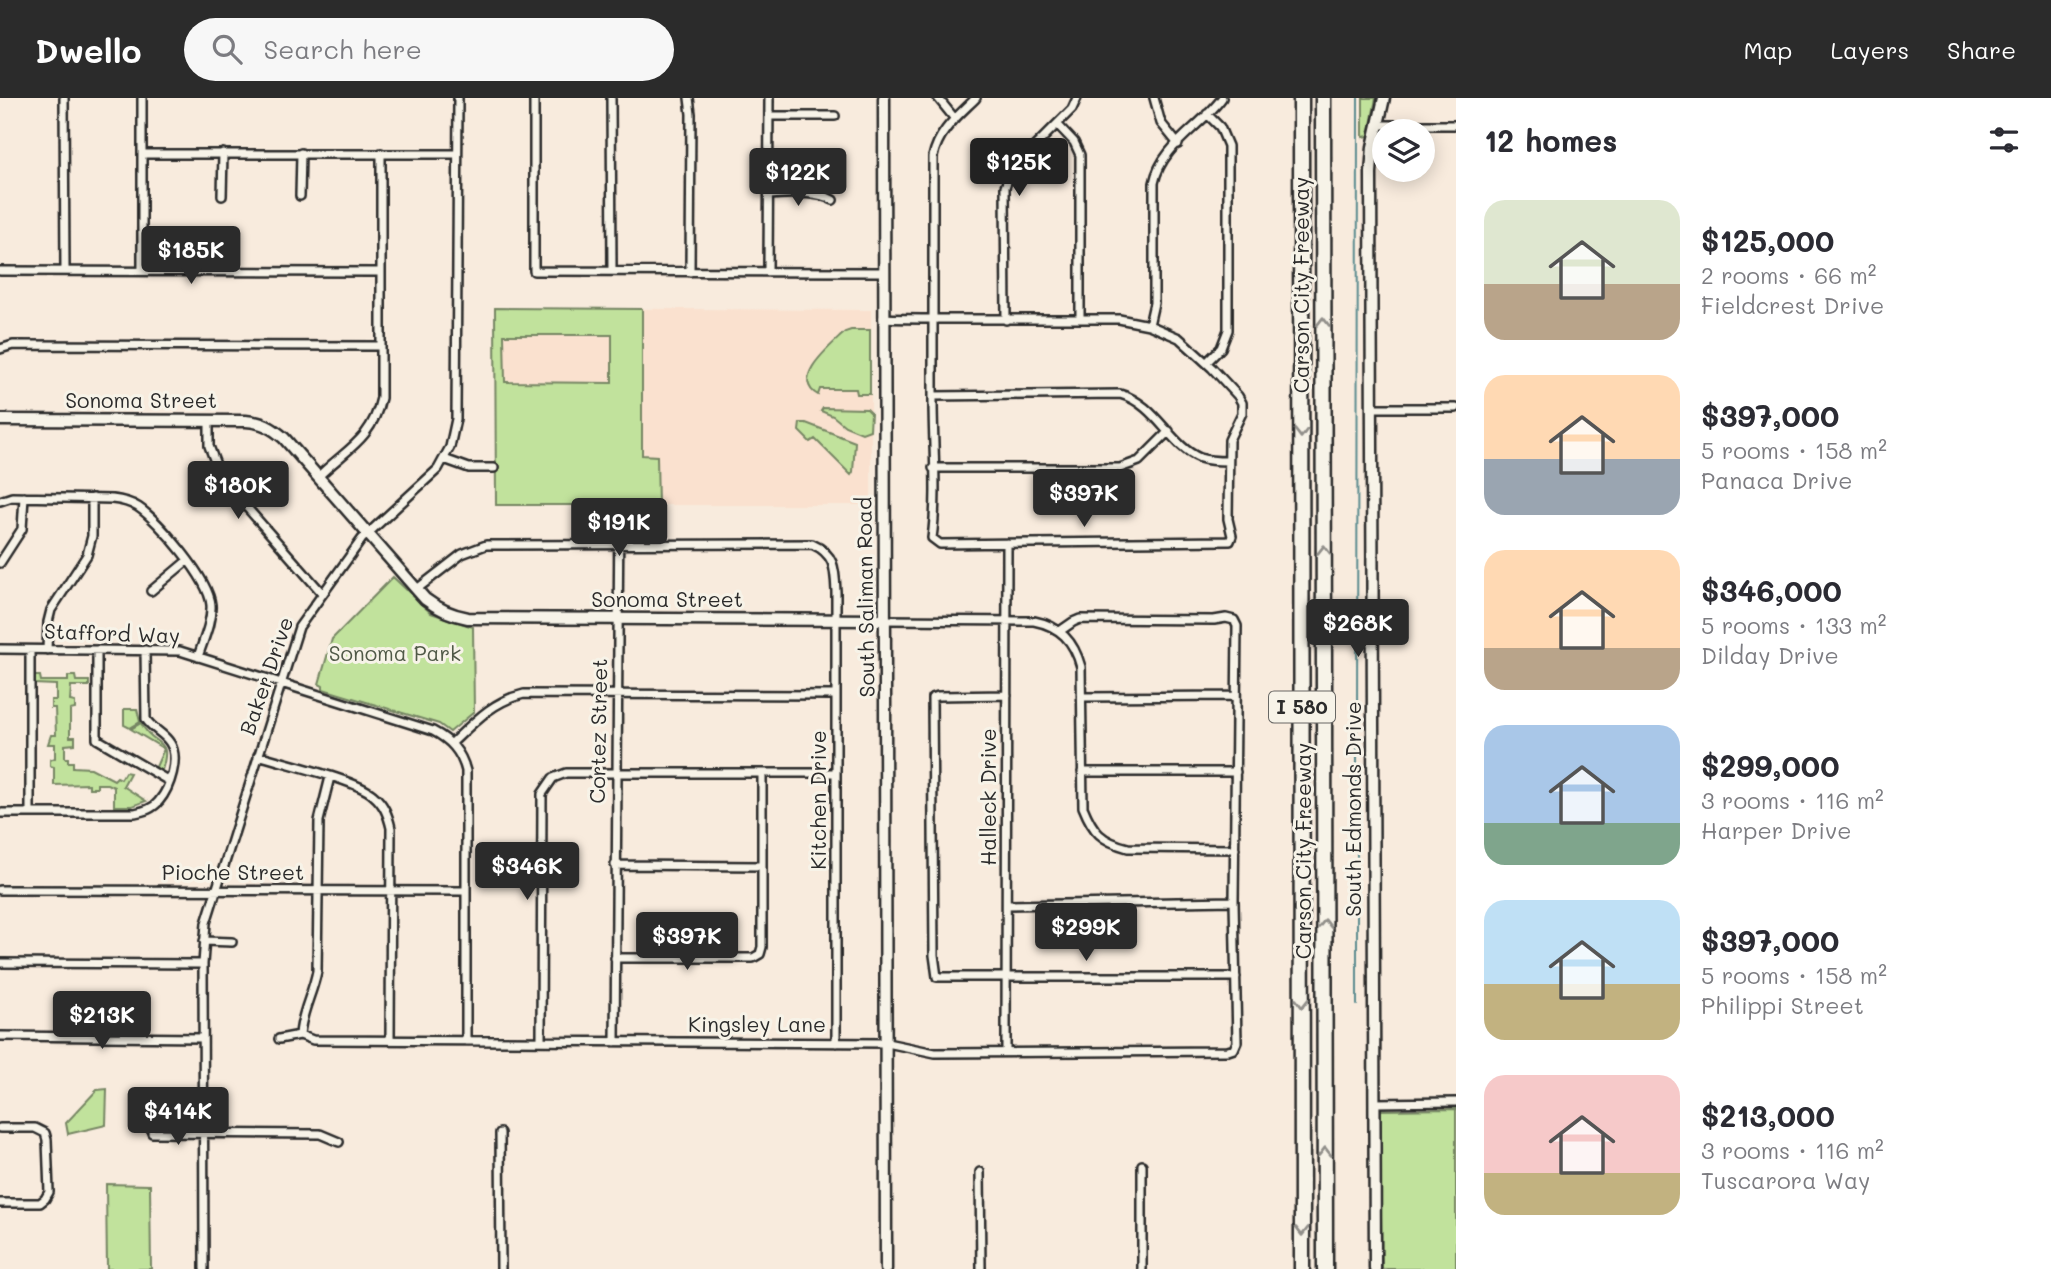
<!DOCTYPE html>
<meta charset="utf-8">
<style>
:root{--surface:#fff;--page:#f7f7f7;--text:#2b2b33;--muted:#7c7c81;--accent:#2b2b2b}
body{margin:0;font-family:Mali,sans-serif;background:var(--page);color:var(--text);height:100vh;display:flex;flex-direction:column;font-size:26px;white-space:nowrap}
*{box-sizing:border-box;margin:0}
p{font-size:23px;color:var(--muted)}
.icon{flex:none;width:38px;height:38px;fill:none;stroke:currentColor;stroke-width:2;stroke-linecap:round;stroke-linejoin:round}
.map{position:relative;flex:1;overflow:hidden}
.sheet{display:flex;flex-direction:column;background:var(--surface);width:595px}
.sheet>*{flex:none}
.controls{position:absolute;left:1372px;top:21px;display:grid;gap:14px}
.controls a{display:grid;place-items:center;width:63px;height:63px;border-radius:50%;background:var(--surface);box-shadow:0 4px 18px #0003;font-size:35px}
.price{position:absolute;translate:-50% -60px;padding:0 16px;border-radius:7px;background:var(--accent);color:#fff;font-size:23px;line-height:46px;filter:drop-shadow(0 2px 4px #0008)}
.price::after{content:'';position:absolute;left:50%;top:42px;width:21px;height:16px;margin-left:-10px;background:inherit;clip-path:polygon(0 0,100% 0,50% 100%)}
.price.current{background:#222;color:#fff}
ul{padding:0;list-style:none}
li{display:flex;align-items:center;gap:21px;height:175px;padding:0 28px}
li span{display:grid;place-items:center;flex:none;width:196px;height:140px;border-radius:21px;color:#555}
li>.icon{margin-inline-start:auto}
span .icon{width:84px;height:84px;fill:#fffc;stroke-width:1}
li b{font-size:30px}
h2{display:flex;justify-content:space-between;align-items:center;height:84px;padding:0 28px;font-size:30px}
header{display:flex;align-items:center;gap:42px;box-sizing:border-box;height:98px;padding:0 35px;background:var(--accent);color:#fff}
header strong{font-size:33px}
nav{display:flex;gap:38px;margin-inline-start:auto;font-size:24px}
.search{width:490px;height:63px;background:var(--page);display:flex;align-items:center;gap:18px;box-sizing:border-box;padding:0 24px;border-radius:38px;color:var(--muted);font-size:26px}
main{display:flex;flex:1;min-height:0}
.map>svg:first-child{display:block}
</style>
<header>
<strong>Dwello</strong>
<div class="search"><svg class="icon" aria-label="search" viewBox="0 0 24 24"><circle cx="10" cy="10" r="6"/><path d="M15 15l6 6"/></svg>Search here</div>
<nav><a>Map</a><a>Layers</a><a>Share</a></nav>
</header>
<main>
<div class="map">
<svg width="1456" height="1171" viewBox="0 0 1456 1171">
<rect width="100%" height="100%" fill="#f8ebdd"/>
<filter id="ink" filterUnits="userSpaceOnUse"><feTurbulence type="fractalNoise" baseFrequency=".0143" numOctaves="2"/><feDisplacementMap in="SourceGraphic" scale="14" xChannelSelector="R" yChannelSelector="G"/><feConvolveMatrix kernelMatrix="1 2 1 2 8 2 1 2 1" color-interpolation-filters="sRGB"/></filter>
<g filter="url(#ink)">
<path fill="#fae1cf" d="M 495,210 L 871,212 L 871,407 L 496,407 Z"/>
<path fill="#c1e29c" stroke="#768664" stroke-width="2" fill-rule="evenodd" d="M 1363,0 L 1376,0 L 1369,38 L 1363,39 Z
M 495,210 L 642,211 L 642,357 L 657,358 L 658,407 L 496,407 ZM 504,237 L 612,237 L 612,285 L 505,284 Z
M 851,232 L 870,232 L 870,296 L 857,296 L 856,291 L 820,291 L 818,297 C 789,280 832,247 845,234 Z
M 823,310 L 867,311 L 871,315 L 870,332 L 862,335 L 845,328 L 833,318 L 821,313 Z
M 800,325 L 806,325 L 855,344 L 853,374 L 851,377 L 815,341 L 810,344 L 799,333 Z
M 393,479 L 431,515 L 473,529 L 474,614 L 450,634 L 439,626 L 323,591 L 323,588 L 319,586 L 332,541 Z
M 34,578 L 40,578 L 41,583 L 68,583 L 68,578 L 75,578 L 76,583 L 89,583 L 89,588 L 71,588 L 70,603 L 75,604 L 75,611 L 70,612 L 70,639 L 75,639 L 75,646 L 65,647 L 65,660 L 68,660 L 68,664 L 73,664 L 73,669 L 91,670 L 114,682 L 117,679 L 121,681 L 125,674 L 130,675 L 123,688 L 146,703 L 132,708 L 114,708 L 114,689 L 107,686 L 97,686 L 97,690 L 89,690 L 89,686 L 54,687 L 54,669 L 50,668 L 50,662 L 55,660 L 55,646 L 48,646 L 51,637 L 56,637 L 55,610 L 51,610 L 51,602 L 56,602 L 56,587 L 34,586 Z
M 124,611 L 137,611 L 140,624 L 130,630 L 124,627 Z
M 141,625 C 154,651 174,637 161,675 L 155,671 L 164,651 L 131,631 Z
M 107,991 L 106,1027 L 68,1036 L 66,1025 L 97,992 Z
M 1456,1011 L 1456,1171 L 1382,1171 L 1379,1012 Z
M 106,1086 L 150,1087 L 151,1171 L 107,1171 Z"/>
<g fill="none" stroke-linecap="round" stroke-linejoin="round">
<path stroke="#5c8c90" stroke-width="2" d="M 1357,642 L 1358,0
M 1357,649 L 1357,907"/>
<defs>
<path id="minor" d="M 64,0 L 65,173
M 142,0 L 142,173
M 534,0 L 534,173 L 884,174
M 611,0 L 612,173
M 689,0 L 691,16 L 690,174
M 938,0 L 955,21
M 1154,0 L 1161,25 L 1178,46
M 769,18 L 835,18
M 1057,26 L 1074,44 L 1080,57 L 1080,221
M 1377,27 L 1456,27
M 142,56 L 457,56
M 769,97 C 790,96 814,92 833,102
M 222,98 L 223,55
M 300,98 L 301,55
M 0,173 L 381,174
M 768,174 L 769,0
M 883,220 C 902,221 921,221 939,221 L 1119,221 L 1149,227 L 1179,240 L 1212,270 L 1238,298 L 1242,305 L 1242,315 L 1229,342 L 1228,421 L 1232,438 L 1230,443 L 940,446 L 932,440 C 938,398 933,347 933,304 C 933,279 933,255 933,230 L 933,59 C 938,33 958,18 976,0
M 1006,222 L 1005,89 L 1012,71 L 1072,11 L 1077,0
M 1149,227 L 1154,205 L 1154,85 C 1161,48 1201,29 1222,0
M 0,251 L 13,247 L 381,248
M 1207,264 L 1221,250 L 1228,232 L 1228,48 L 1220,29 L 1207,16
M 933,298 L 1120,296 C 1156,306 1170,348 1200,360 C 1209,363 1219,363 1228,363
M 1373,310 L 1456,310
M 209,323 L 209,348 L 221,380 L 322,495
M 444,361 L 469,370 L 494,370
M 933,370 L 1120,370 L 1139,363 L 1169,333
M 318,379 C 346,351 372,342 381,300 L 381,55
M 0,403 L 12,399 L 112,401 C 121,402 130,404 138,409 C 159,423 209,481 211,507 C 212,524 203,543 198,559
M 0,465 L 22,431 L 24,399
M 417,491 L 462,456 L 486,447 L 812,446 C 835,456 835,471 836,494 L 836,945
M 151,493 L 188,462
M 884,522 L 1034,523 C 1060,528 1074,543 1081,569 L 1083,709 C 1093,734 1101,743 1128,750 L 1235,751
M 0,551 L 180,553 L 433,633 C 450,642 461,653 466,673 L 466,943
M 47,552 L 48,524 L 51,512 L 87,457 L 92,438 L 92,400
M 97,552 L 97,641 L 169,683
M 1007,597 L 938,598 L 932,600 L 934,857 L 937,879 L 1236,879
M 1082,599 L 1236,598
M 452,645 C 474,624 493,603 524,596 L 836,597
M 258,657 C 283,665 357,682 373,697 C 384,706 388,717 391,730 L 390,942
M 1082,674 L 1236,674
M 0,715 L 135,715 C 144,713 153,711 159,703 C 170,690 180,660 170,645 C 164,635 152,631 146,621 L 145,552
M 30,715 L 30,552
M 615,767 L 762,768
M 0,792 L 466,793
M 1007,807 L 1234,803
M 204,843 L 232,844
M 615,860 L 753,860 L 760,856 L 762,849 L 762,675
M 0,865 L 203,866
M 300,937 C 301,915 313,895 317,873 L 319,723 L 330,679
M 0,938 L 203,940
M 279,941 L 300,937 L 313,942 L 887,945 L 935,955 L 1228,953 L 1234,951 L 1237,944 L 1234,803 L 1237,528 L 1234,522 L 1226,520 L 1214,522 L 1080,521 L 1073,524 L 1060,533
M 541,943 L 542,696 L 553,680 L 566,675 L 836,675
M 615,944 L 619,408
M 1006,953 L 1007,445
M 1374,1005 L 1456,1004
M 0,1030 L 35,1030 L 45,1035 L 47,1042 L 49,1094 L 45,1101 L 40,1105 L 0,1105
M 152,1035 L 320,1036 L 339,1044
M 500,1035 L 501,1171
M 1142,1067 L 1142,1171
M 980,1074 L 981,1171
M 204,1171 L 203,866 L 206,825 L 299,529 L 362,441 L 438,371 L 450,349 L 456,321 L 458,0"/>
<path id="tertiary" d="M 884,0 L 886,1171
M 0,322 L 246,323 C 262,324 271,329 284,340 L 425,501 C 438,511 451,517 468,520 L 884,522
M 1375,1171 L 1371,75 L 1373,49 L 1384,0"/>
<path id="motorway" d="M 1301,0 L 1302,1171
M 1323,0 L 1325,1171"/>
</defs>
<use href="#minor" stroke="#2b2b2b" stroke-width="12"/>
<use href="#tertiary" stroke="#2b2b2b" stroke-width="15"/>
<use href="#motorway" stroke="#2b2b2b" stroke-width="19"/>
<use href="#minor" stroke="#f7f3e8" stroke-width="7"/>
<use href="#tertiary" stroke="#f7f3e8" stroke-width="10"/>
<use href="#motorway" stroke="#f7f3e8" stroke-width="14"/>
</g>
<defs><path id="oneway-chevron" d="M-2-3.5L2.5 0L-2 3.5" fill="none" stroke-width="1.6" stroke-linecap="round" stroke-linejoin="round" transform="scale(1.75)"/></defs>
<g stroke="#918f8a">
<use href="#oneway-chevron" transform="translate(1323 224) rotate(-90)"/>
<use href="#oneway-chevron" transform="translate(1301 335) rotate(90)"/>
<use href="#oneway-chevron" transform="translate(1324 452) rotate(-90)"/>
<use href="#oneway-chevron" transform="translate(1325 826) rotate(-90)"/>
<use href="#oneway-chevron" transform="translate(1302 905) rotate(90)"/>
<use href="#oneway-chevron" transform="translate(1325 1054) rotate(-90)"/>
<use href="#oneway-chevron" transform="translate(1302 1133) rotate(90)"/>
</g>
</g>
<g text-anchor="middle" stroke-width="6" stroke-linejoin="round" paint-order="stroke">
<rect fill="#f7f3e8" stroke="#686764" stroke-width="2" x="1269" y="593.5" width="66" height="31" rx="5"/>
<g font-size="19" font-weight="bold" fill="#2b2b2b">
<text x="1302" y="616">I 580</text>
</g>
<g font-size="21" fill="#2b2b2b" stroke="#f7f3e8">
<text transform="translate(1302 187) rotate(-90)" y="7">Carson City Freeway</text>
<text x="141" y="310">Sonoma Street</text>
<text transform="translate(866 499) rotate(-91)" y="7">South Saliman Road</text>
<text x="667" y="509">Sonoma Street</text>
<text transform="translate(112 536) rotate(2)" y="7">Stafford Way</text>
<text transform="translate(267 578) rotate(-71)" y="7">Baker Drive</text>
<text transform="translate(599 633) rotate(-89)" y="7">Cortez Street</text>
<text transform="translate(989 699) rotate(-90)" y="7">Halleck Drive</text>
<text transform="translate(819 702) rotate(-90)" y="7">Kitchen Drive</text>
<text transform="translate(1354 711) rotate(-90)" y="7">South Edmonds Drive</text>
<text transform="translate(1304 753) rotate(-90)" y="7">Carson City Freeway</text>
<text x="233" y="782">Pioche Street</text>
<text x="757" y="934">Kingsley Lane</text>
</g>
<g font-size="21" fill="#505947" stroke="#f7f3e8">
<text x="395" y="563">Sonoma Park</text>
</g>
</g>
</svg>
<div class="controls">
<a><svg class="icon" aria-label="layers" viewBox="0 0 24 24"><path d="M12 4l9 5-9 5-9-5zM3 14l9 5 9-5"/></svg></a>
</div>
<b class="price current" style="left:1019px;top:100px">$125K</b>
<b class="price" style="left:798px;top:110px">$122K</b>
<b class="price" style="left:191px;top:188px">$185K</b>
<b class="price" style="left:238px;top:423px">$180K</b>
<b class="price" style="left:1084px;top:431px">$397K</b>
<b class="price" style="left:619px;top:460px">$191K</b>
<b class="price" style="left:1358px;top:561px">$268K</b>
<b class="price" style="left:527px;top:804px">$346K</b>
<b class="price" style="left:1086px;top:865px">$299K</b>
<b class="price" style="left:687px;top:874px">$397K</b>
<b class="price" style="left:102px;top:953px">$213K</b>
<b class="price" style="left:178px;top:1049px">$414K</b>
</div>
<section class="sheet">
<h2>12 homes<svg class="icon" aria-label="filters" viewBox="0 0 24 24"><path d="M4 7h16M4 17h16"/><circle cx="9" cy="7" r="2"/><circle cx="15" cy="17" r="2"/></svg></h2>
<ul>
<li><span style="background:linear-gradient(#dfe7d0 60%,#b9a48a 0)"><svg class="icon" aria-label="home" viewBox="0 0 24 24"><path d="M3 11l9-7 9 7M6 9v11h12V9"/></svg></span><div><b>$125,000</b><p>2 rooms · 66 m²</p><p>Fieldcrest Drive</p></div></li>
<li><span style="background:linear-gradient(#ffd9b3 60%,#9aa5b1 0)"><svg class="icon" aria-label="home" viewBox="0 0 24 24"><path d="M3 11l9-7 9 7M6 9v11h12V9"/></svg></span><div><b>$397,000</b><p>5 rooms · 158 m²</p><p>Panaca Drive</p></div></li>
<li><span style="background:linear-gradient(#ffd9b3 70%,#b9a48a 0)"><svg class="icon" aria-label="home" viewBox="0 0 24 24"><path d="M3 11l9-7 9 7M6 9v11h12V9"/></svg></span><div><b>$346,000</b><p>5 rooms · 133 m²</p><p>Dilday Drive</p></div></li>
<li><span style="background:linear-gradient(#a9c7e8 70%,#7fa58c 0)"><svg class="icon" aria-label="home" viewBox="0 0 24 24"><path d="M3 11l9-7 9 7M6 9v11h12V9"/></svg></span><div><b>$299,000</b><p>3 rooms · 116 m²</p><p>Harper Drive</p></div></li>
<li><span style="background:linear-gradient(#bfe0f5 60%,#c2b280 0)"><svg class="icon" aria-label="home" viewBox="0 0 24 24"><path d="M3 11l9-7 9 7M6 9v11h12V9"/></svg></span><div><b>$397,000</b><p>5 rooms · 158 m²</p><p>Philippi Street</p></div></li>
<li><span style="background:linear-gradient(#f6c9c9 70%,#c2b280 0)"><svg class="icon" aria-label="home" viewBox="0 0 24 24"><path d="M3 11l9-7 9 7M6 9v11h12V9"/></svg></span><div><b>$213,000</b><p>3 rooms · 116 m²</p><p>Tuscarora Way</p></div></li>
</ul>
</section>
</main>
